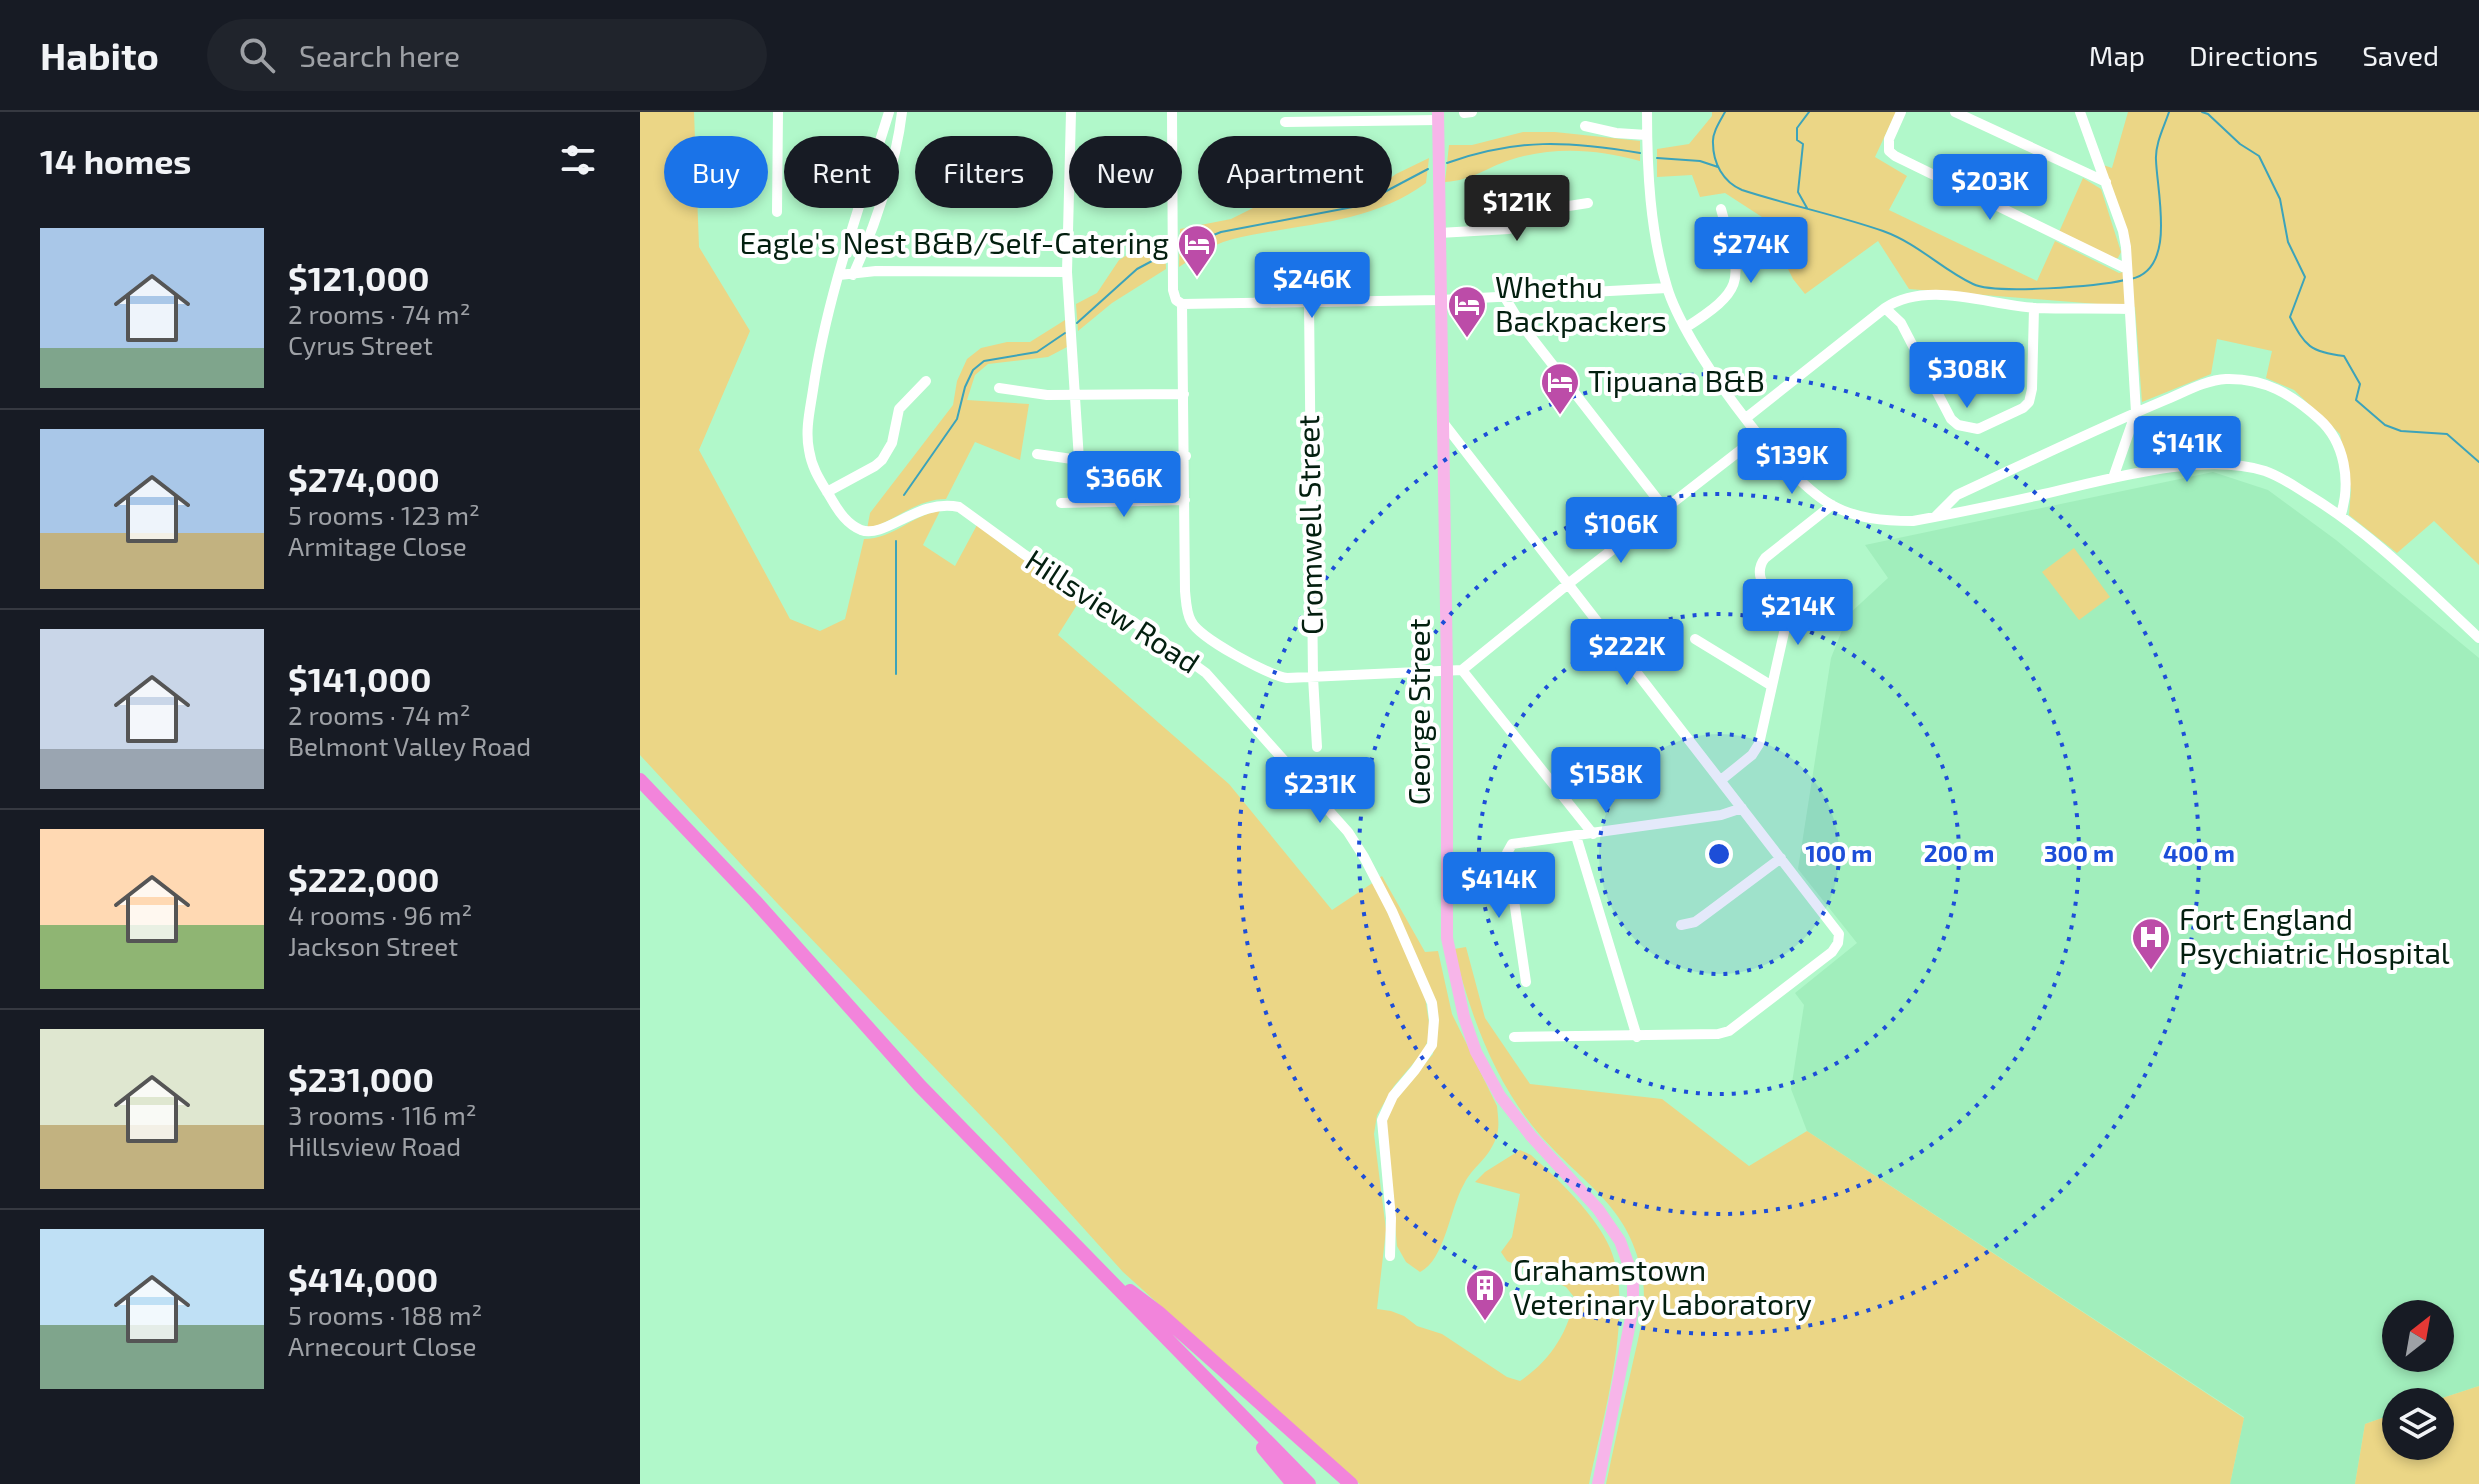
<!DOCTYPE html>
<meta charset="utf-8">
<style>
:root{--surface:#171b24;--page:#20242c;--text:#f1f3f6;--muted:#9ea1a6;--line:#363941;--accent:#1a73e8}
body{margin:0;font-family:"Exo 2",sans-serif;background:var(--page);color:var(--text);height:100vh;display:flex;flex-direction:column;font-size:30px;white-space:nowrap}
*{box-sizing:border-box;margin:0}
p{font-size:26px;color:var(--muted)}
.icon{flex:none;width:44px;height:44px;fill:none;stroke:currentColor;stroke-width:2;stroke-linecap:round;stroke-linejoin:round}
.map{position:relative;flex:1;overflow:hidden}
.details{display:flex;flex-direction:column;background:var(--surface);width:640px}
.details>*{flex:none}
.top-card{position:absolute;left:24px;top:24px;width:760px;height:72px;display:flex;gap:16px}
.needle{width:52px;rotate:31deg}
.controls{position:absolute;left:1742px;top:1188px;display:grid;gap:16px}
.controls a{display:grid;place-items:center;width:72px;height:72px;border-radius:50%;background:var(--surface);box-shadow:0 4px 12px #0003;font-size:40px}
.price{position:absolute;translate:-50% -68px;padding:0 18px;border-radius:8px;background:var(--accent);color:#fff;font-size:26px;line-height:52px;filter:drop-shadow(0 2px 4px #0008)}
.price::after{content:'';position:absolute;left:50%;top:48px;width:24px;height:18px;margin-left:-12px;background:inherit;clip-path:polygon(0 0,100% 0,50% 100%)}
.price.selected{background:#222;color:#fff}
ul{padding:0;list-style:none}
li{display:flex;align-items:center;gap:24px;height:200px;padding:0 40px}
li+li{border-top:2px solid var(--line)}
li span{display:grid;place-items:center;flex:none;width:224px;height:160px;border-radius:0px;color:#555}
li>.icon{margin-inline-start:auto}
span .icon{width:96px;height:96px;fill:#fffc;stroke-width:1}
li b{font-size:34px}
h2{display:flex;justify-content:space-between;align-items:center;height:96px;padding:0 40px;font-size:34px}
.chip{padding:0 28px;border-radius:36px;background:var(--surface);box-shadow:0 4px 12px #0003;font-size:28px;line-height:72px}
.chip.selected{background:var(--accent);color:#fff}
header{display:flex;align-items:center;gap:48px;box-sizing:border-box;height:112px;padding:0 40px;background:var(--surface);border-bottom:2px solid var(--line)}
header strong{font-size:38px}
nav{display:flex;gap:44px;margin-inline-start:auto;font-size:28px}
.search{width:560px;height:72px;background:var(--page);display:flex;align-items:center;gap:20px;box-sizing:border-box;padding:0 28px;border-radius:44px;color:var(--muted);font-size:30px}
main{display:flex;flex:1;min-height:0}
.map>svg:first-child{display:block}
</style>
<header>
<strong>Habito</strong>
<div class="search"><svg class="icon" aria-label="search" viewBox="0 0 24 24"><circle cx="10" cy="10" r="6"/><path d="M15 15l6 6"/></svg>Search here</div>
<nav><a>Map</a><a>Directions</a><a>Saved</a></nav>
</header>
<main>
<section class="details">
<h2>14 homes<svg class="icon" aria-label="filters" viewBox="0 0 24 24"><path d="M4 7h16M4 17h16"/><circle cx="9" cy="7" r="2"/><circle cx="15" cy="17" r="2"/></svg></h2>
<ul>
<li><span style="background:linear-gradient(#a9c7e8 75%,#7fa58c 0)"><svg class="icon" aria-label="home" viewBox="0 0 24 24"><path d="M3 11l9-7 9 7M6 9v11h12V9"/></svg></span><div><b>$121,000</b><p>2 rooms · 74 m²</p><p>Cyrus Street</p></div></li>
<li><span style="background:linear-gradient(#a9c7e8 65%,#c2b280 0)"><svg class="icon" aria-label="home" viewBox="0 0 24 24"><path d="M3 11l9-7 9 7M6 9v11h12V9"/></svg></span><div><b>$274,000</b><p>5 rooms · 123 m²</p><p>Armitage Close</p></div></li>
<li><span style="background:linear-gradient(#c9d6e8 75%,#9aa5b1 0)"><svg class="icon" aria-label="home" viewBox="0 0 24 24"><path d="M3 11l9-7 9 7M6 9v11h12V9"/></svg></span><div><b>$141,000</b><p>2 rooms · 74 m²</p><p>Belmont Valley Road</p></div></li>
<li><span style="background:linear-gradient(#ffd9b3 60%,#8fb573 0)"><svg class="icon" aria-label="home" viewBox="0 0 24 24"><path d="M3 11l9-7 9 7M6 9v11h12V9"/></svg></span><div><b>$222,000</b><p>4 rooms · 96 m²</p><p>Jackson Street</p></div></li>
<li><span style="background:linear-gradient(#dfe7d0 60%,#c2b280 0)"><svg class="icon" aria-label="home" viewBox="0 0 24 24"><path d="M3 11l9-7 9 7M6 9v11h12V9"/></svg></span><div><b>$231,000</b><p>3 rooms · 116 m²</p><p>Hillsview Road</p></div></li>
<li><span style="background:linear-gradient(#bfe0f5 60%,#7fa58c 0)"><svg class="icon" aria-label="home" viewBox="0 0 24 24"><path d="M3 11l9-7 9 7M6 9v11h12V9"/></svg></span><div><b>$414,000</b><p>5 rooms · 188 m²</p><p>Arnecourt Close</p></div></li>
</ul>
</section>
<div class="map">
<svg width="1839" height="1372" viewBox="0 0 1839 1372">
<rect width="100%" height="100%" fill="#b1f8ca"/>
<path fill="#a1eebc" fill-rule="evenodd" d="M 1573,360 L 1628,378 L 1696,428 L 1839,546 L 1839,1274 L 1790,1290 L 1756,1290 L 1756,1301 L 1725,1312 L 1715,1372 L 1590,1372 L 1604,1305 L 1167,1019 L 1151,977 L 1164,893 L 1155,881 L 1217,831 L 1158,757 L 1191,546 L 1208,503 L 1248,466 L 1225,433 ZM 1756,1202 L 1800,1202 L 1800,1246 L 1756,1246 Z"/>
<path fill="#ebd686" d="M 0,0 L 54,0 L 59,135 L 110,219 L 59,338 L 150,507 L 180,519 L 205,507 L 224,427 C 253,427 272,403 300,399 L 283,433 L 315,454 L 337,413 L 372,440 L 442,485 L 418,523 L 589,672 L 692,798 L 734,770 L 785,885 L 789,911 L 788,928 L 783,940 L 754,974 L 737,1003 L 734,1022 L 746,1118 L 737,1197 L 751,1199 L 764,1204 L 777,1214 L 802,1222 L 867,1265 L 880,1269 C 909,1250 930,1219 934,1185 L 926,1175 L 867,1149 L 861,1140 L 872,1125 L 880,1082 L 835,1070 L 845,1060 L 880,1038 L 891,1043 C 918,1067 956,1103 970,1136 C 996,1197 962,1308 949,1372 L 720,1372 L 714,1368 L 483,1160 L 364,1028 L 137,791 L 0,643 Z
M 1072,0 L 1256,0 L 1235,45 L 1267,64 L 1249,98 L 1397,169 L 1415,129 L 1479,161 L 1492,158 L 1463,53 L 1472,56 L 1488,0 L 1839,0 L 1839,453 L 1794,409 L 1757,441 L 1709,403 L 1711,378 L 1700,322 L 1654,278 L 1626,266 L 1632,239 L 1577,227 L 1571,262 L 1502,290 L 1495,195 L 1269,177 L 1238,129 L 1165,182 L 1153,167 L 1122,105 L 1085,81 L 1060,85 L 1052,63 L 1017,65 L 1017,37 L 1049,32 L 1072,4 Z
M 883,20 L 915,20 L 1000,29 L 1000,49 C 957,37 913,34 870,48 C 845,56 834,68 805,70 L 809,33 L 832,33 Z
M 789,46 L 786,71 C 729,113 660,111 593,127 C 573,132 556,144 539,155 L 540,117 L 591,107 L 631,87 L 646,83 L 660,91 L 692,90 L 730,81 L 756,62 Z
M 1443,66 L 1461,77 L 1481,140 L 1478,146 L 1474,147 L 1419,120 Z
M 525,126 L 526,157 L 472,191 L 438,219 L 436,192 L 457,181 L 479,148 L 508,130 Z
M 425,208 L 427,235 L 408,245 L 348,252 L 335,263 L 327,288 L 389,292 L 380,348 L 335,330 L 306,387 C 276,387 254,410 227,417 L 230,401 L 313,293 L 317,269 L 327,247 L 341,236 L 367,230 L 390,230 Z
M 1434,436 L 1470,485 L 1439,508 L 1402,460 Z
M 742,764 L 785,840 L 798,839 L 812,902 L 857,994 C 858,1005 860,1015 856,1026 C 848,1048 833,1054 824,1072 C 810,1095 805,1148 780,1160 L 766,1150 L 757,1134 L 746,1015 L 749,998 L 758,984 L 793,942 L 797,906 L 739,766 Z
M 826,835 L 845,906 L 890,972 L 1022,987 L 1109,1054 L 1167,1019 L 1604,1306 L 1590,1372 L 966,1372 C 974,1334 982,1297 991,1259 C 997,1230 1007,1199 1003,1169 C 992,1095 945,1074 900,1023 C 855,971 830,903 814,837 Z
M 1839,1274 L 1839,1372 L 1715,1372 L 1725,1312 L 1756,1301 L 1756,1334 L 1800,1334 L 1800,1290 L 1790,1290 Z"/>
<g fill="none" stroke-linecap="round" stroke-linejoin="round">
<path stroke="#3ca3ba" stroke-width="2" d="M 1085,0 C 1080,9 1072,21 1073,31 C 1073,51 1083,70 1102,78 C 1148,93 1197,103 1243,119 C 1279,132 1301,157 1333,172 C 1355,183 1459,174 1485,168
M 1562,0 L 1568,2 L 1600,32 L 1619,44 L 1640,87 L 1648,130 L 1665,165 L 1650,205 C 1665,234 1670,240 1704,244 L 1720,272 L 1716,288 L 1745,313 L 1761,319 L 1807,322 L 1839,350
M 1017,46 L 1060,49 L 1078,55
M 807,51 C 877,26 928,29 1000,41
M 1167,96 L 1158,80 L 1163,32 L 1157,28 L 1157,16 L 1169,0
M 539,137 L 581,120 L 718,94 L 788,57
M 1491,167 C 1537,157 1517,81 1516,48 C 1515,32 1524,15 1529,0
M 437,211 L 497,157 L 525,142
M 264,383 L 317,307 L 325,275 L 333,258 L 344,249 L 397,240 L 425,221
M 256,562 L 256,429"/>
<path stroke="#fff" stroke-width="10" d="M 249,0 C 221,91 187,183 173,278 C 170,298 165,318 169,338 C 172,358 182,371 192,388 C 199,400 207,412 221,418 C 246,427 278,386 319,395 L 385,443 L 511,521 L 566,561 L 708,720 L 724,745 L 752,799 L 792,891 L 794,908 L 792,933 L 775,958 L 753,984 L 742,1008 L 751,1106 L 750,1144
M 431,0 L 427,160 L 439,348
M 532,0 L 533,178 L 536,188 L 542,192
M 1007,0 C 1007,58 1010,120 1027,175 C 1044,233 1139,362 1190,392 C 1215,407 1245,409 1273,409 C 1317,401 1360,392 1404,382 C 1466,368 1563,339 1625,359 C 1640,364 1654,374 1667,382 C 1732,421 1784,475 1839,526
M 1261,0 L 1249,27 L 1249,39 L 1255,44 L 1487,157
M 1315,0 L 1466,70
M 1440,0 L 1483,119 L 1486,135 L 1496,300 L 1473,366
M 824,1 L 832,0
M 645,10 L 798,8
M 945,14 L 976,21 L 1007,23
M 137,100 L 138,0
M 799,121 L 869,117 L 903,98 L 948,91
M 199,163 L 236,159 L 427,160
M 213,163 C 235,115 256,52 262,0
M 864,184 L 881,212 L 1025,397
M 669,191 L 673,565 L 677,635
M 542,192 L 545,479 C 546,488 546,500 551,509 C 559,526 628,563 647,566 L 822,558
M 542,192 L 800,188 L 1027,176
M 1245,196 L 1261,211 L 1311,307 L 1318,313 L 1338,317 L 1383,296 L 1389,290 L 1392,277 L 1394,196
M 1045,216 C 1111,174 1100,167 1081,97
M 359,276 L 407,283 L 544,282
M 1106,306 L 1245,196 C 1288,168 1348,193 1396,196 C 1426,197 1457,196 1488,197
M 802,309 L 1199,822 L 1198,831 L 1192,840 L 1089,919 L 1078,922 L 874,925
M 397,342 L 439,348 L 546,344
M 187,380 L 235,354 L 242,348 L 252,331 L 259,297 L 286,269
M 421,391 L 545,388
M 1295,405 L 1317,383 C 1386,351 1454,318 1523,289 C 1543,281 1565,268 1586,267 C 1625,266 1651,282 1679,307 C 1705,330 1711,370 1701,402
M 1055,527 L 1132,574
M 822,558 L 928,472 L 1120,323
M 822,558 L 953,722
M 1081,668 L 1112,643 L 1119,632 L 1145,516 C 1145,491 1106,470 1125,446 L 1192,393
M 936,724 L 997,925
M 1041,813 L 1055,810 L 1066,802 L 1141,746
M 886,870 L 867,741 L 872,732 L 1081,703 L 1102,696"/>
<path stroke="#f7b5e9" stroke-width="12" d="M 798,0 L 807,559 L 807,826 L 824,905 L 836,940 L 860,984 L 891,1024 L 958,1097 L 980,1129 L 993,1165 L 993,1196 L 958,1372"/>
<path stroke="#f284db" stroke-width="14" d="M 0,668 L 115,789 L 280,974 L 669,1372
M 490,1179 L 518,1200 L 711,1372
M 623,1336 L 653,1372"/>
</g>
<circle cx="1079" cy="742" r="120" fill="#1d4ed8" fill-opacity=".12"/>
<g fill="none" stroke="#1d4ed8" stroke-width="4" stroke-dasharray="4 8">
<circle cx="1079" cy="742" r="120"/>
<circle cx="1079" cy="742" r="240"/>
<circle cx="1079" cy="742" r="360"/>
<circle cx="1079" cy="742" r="480"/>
</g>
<defs>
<symbol id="hotel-pin" viewBox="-11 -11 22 30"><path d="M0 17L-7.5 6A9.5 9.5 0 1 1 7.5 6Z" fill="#bc4ca8" stroke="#fff"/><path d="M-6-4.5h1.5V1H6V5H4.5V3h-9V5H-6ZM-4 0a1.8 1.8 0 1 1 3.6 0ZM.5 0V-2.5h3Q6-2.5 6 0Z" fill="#fff"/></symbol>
<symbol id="hospital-pin" viewBox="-11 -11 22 30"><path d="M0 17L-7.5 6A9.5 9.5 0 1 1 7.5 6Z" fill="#bc4ca8" stroke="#fff"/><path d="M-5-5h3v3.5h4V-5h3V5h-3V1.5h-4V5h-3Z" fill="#fff"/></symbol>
<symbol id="building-pin" viewBox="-11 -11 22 30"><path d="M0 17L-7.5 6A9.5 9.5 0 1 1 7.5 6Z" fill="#bc4ca8" stroke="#fff"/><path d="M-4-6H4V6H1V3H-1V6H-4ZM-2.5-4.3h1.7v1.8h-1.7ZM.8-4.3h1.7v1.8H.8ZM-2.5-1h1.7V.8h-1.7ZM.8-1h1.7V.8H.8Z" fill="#fff"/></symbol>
</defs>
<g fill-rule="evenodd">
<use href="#hotel-pin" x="535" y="110" width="44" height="60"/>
<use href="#hotel-pin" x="805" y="171" width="44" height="60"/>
<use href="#hotel-pin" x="898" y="248" width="44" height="60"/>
<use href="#hospital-pin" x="1489" y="803" width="44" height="60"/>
<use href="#building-pin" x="823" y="1154" width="44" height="60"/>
</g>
<g text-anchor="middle" stroke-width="8" stroke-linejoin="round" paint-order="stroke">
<g font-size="30" fill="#031f0f" stroke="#fff" text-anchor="start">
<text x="529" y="142" text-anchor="end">Eagle's Nest B&amp;B/Self-Catering</text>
<text x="855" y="186">Whethu<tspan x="855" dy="34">Backpackers</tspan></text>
<text x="948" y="280">Tipuana B&amp;B</text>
<text x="1539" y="818">Fort England<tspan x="1539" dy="34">Psychiatric Hospital</tspan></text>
<text x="873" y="1169">Grahamstown<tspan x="873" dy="34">Veterinary Laboratory</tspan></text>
</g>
<g font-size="30" fill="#031f0f" stroke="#fff">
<text transform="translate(671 413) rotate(-91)" y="10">Cromwell Street</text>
<text transform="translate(472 500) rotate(33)" y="10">Hillsview Road</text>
<text transform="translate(780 600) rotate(-90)" y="10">George Street</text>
</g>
</g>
<circle cx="1079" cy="742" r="12" fill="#1d4ed8" stroke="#fff" stroke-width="4"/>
<g font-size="24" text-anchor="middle" font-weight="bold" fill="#1d4ed8" stroke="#fff" stroke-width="8" stroke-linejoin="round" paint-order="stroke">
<text x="1199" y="750">100 m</text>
<text x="1319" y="750">200 m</text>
<text x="1439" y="750">300 m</text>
<text x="1559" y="750">400 m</text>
</g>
</svg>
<div class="controls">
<a><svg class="needle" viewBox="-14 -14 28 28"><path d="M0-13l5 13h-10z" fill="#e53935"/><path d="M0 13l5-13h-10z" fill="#9ea1a6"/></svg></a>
<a><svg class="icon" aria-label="layers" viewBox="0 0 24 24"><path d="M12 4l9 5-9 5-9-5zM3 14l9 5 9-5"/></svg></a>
</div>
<b class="price" style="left:1350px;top:110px">$203K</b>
<b class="price selected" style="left:877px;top:131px">$121K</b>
<b class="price" style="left:1111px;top:173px">$274K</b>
<b class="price" style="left:672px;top:208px">$246K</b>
<b class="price" style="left:1327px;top:298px">$308K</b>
<b class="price" style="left:1547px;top:372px">$141K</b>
<b class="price" style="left:1152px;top:384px">$139K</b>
<b class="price" style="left:484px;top:407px">$366K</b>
<b class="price" style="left:981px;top:453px">$106K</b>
<b class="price" style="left:1158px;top:535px">$214K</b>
<b class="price" style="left:987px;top:575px">$222K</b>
<b class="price" style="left:966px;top:703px">$158K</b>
<b class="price" style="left:680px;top:713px">$231K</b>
<b class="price" style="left:859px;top:808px">$414K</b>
<div class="top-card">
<a class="chip selected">Buy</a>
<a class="chip">Rent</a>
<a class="chip">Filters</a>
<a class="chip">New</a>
<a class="chip">Apartment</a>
</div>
</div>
</main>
